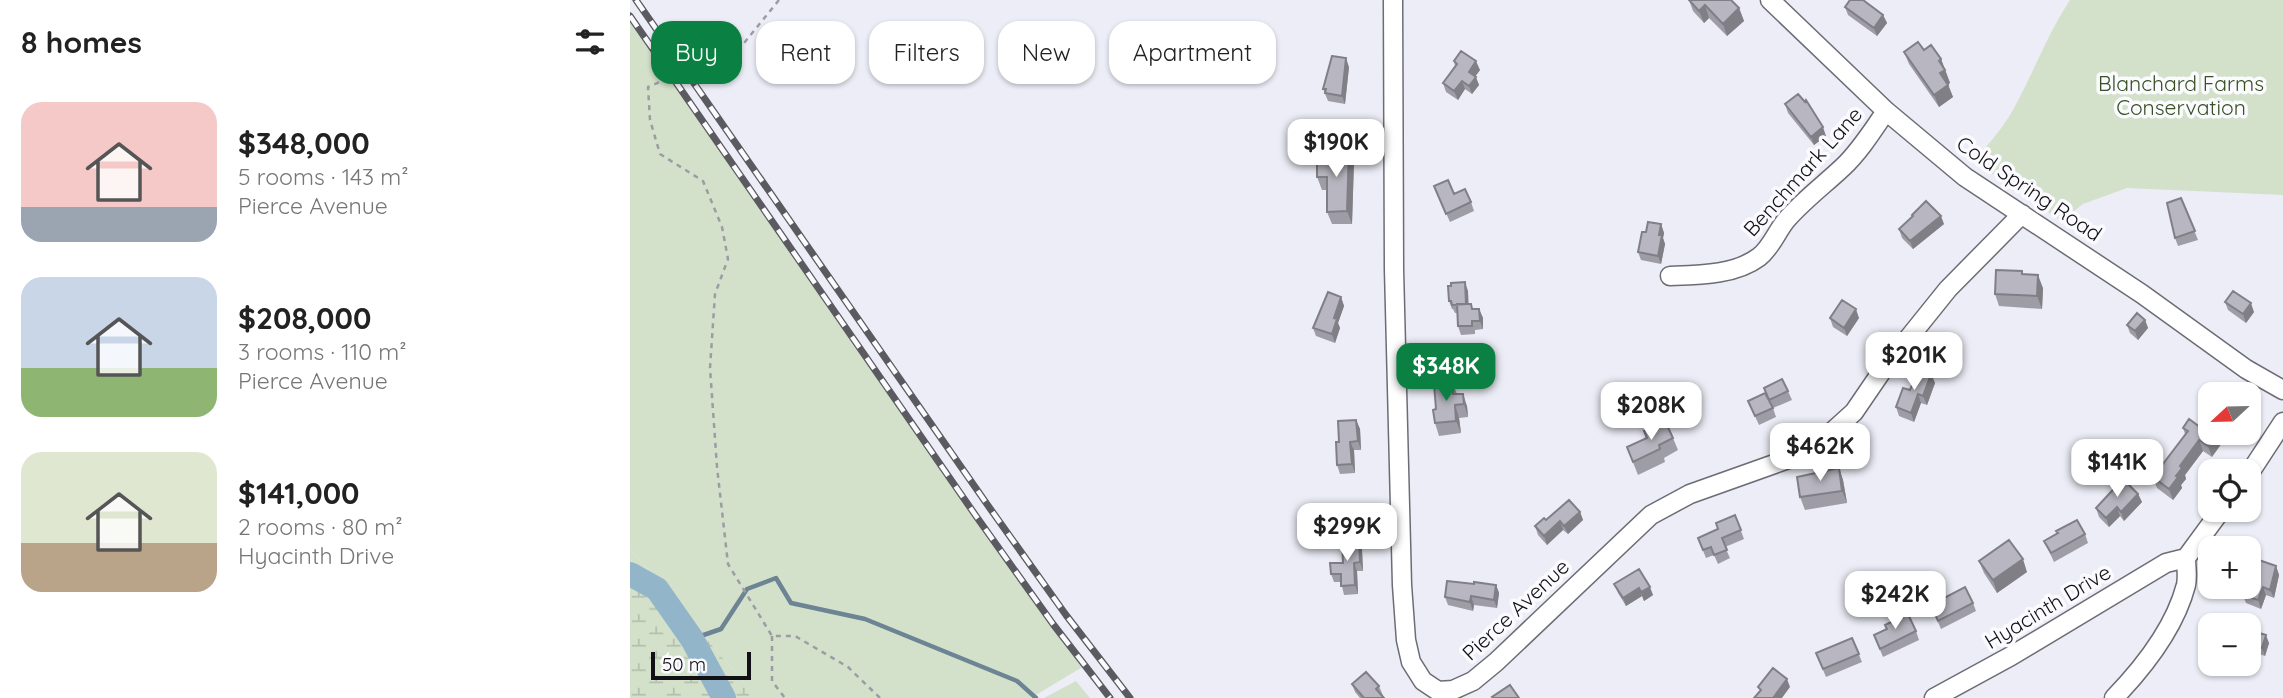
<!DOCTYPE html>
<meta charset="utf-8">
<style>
:root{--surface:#fff;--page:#f2f2f2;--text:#222;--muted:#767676;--accent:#0b8043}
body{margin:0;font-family:Quicksand,sans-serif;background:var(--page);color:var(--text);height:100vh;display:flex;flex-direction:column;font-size:26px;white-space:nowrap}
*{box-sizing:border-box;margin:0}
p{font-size:23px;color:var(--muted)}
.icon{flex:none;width:38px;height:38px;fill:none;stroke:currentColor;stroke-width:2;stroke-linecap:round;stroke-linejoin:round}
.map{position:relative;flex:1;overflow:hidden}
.drawer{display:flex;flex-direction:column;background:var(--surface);width:630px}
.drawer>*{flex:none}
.hud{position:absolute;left:21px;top:21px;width:665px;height:63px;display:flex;gap:14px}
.needle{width:46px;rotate:248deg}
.controls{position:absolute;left:1568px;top:382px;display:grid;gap:14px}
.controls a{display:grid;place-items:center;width:63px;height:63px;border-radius:14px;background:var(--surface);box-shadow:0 2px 5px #0004;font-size:35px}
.scale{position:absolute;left:21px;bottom:18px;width:100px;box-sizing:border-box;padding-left:7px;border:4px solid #111115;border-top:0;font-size:19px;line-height:24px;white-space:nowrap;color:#111115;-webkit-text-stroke:5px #fbfbff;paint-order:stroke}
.price{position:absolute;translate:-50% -60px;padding:0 16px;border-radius:14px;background:#fff;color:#222;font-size:23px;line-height:46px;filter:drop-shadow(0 2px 4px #0008)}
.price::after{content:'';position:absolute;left:50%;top:42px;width:21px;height:16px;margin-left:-10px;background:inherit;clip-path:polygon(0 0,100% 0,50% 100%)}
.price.selected{background:var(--accent);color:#fff}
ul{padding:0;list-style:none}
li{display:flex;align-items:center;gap:21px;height:175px;padding:0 21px}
li span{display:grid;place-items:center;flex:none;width:196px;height:140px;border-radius:21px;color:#555}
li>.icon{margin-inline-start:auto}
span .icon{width:84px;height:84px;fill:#fffc;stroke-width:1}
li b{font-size:30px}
h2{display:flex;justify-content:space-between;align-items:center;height:84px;padding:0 21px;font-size:30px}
.tag{padding:0 24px;border-radius:21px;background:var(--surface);box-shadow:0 2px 5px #0004;font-size:24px;line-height:63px}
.tag.selected{background:var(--accent);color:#fff}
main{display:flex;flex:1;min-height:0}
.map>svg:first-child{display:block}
</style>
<main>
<section class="drawer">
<h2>8 homes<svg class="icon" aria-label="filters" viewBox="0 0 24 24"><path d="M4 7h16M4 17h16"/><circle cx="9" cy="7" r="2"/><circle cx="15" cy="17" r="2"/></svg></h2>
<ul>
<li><span style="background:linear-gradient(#f6c9c9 75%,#9aa5b1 0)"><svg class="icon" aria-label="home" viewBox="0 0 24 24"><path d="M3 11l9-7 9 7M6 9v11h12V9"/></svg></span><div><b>$348,000</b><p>5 rooms · 143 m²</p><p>Pierce Avenue</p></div></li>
<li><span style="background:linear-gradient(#c9d6e8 65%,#8fb573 0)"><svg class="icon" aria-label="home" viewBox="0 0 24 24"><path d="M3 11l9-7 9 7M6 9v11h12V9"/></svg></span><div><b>$208,000</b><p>3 rooms · 110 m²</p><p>Pierce Avenue</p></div></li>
<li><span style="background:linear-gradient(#dfe7d0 65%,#b9a48a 0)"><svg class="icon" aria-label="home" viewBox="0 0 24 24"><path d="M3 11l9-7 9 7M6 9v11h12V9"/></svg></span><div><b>$141,000</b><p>2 rooms · 80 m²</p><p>Hyacinth Drive</p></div></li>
</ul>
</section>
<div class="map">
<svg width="1653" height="698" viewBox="0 0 1653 698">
<defs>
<pattern id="wetland-marsh" width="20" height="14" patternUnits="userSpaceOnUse" patternTransform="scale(1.75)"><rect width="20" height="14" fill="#d3e1ca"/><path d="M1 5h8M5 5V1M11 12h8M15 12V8" fill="none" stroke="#b4c0ad"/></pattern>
</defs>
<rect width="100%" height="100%" fill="#ededf7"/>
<path fill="url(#wetland-marsh)" d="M 0,549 L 116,685 L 122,698 L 0,698 Z"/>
<path fill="#d3e1ca" d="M 1440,0 L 1653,0 L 1653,195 L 1497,188 L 1453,204 L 1431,221 L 1344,161 C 1358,145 1372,129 1383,110 C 1403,74 1417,35 1440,0 Z
M 0,16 L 423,624 L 454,666 L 401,698 L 120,698 L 116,685 L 0,549 Z
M 446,681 L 460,698 L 414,698 Z"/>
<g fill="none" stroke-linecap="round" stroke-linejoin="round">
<path stroke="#6c8494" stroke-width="4.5" d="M 62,639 L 91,629 L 117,589 L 146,578 L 161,603 L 235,619 L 387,681 L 406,698"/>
<path stroke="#93b5ca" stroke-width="24" d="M 0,574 L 27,589 L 62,639 L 94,698"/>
<defs>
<path id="minor" d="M 763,0 L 764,269 L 772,585 L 776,640 L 781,662 L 793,681 L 808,691 L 823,690 L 843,681 L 866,662 L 1021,515 L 1060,494 L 1164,457 L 1193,440 L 1224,412 L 1252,371 L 1318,289 L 1392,214
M 1140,0 L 1256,111 L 1335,177 L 1512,294 L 1616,369 L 1653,390
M 1040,276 C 1069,275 1105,275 1129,257 C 1142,247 1147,230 1158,218 C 1175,199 1195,184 1213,167 C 1230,151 1243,130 1256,111
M 1619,474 L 1653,422
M 1556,558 L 1592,509
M 1304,698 L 1381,656 L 1536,563 L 1556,558 C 1556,566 1558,576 1556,585 C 1545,627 1514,667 1484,698"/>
</defs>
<use href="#minor" stroke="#6c6c75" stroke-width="21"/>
<path stroke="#9c9ca4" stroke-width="2.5" stroke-dasharray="5 5" stroke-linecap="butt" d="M 149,0 L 110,48 L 18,87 L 20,120 L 30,154 L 73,181 L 92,227 L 98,259 L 85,294 L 80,368 L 87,467 L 98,564 L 142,636 L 165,636 L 218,667 L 250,698
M 142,636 L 142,681 L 155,698"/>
<use href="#minor" stroke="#fff" stroke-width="18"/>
<defs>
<path id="rail" d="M 6,0 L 359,507 L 436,615 L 500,698
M 0,16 L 346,516 L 423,624 L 480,698"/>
</defs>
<use href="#rail" stroke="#5a5a60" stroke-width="7"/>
<use href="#rail" stroke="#fbfbff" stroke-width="4.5" stroke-dasharray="13" stroke-linecap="butt"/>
</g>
<path fill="#9e9da5" d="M 1059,0 L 1109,8 L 1114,21 L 1097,36 L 1079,18 L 1074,23 L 1063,11 Z
M 1215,7 L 1253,15 L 1257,23 L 1247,36 L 1218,15 Z
M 1294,50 L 1311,59 L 1320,83 L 1318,84 L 1323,97 L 1309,107 L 1279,64 L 1274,52 Z
M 824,61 L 850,70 L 845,76 L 849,85 L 842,94 L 835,89 L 828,100 L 816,92 L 813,83 L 825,66 Z
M 719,67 L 715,104 L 698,101 L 693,89 Z
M 1155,104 L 1196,136 L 1184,145 L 1158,113 Z
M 724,161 L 722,224 L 702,224 L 697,212 L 697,190 L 692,190 L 687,177 L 697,164 Z
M 804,186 L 824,194 L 841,202 L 844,211 L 820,222 Z
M 1551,198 L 1568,240 L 1548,246 L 1545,238 Z
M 1282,215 L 1314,224 L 1283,249 L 1272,238 L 1269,229 L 1283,217 Z
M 1031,224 L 1034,233 L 1033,238 L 1035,244 L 1031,264 L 1011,260 L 1008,252 L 1016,232 Z
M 1393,274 L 1413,288 L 1412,309 L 1369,306 L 1365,294 Z
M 838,291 L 838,304 L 844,309 L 849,309 L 853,318 L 853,329 L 845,330 L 845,334 L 831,335 L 828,326 L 827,313 L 825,313 L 823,309 L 822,309 L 819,301 Z
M 711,297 L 714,306 L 708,323 L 710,328 L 705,343 L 686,336 L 683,328 Z
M 1595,302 L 1624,312 L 1616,323 L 1598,310 Z
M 1200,318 L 1229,318 L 1217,336 L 1203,327 Z
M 1515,320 L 1518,328 L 1508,340 L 1500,333 L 1497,325 Z
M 1301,374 L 1305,383 L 1297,405 L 1291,403 L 1284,422 L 1269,416 L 1266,407 L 1280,390 Z
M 822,382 L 827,394 L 837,406 L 838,417 L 829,418 L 831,433 L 809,436 L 805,423 L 806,409 Z
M 1158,391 L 1162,400 L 1143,408 L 1146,417 L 1129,425 L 1118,401 Z
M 1580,413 L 1582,457 L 1573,451 L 1555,475 L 1556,479 L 1551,485 L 1552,488 L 1543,500 L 1527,488 L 1523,477 L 1555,434 L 1553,428 L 1570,427 Z
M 726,420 L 730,429 L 731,450 L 724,450 L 725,473 L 710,474 L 707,465 L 709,442 Z
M 1014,431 L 1043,438 L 1048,450 L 1034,458 L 1035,462 L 1008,475 L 997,447 L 1016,438 Z
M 1209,468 L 1213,480 L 1217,503 L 1175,510 L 1170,497 Z
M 1508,494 L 1512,502 L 1494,521 L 1490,516 L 1479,527 L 1469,517 L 1466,508 Z
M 950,512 L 953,520 L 938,534 L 933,530 L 917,545 L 908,535 L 905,526 L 916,520 Z
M 1105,515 L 1114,539 L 1095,547 L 1100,558 L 1088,564 L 1084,555 L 1076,558 L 1068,538 L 1088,529 Z
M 1427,533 L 1455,534 L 1458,543 L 1424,562 L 1418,549 L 1414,541 Z
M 732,550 L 733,571 L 727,571 L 728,594 L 714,595 L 711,582 L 704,582 L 701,574 L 713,563 Z
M 1349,561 L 1397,572 L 1367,593 L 1354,573 Z
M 1646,566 L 1649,575 L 1644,598 L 1636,595 L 1631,609 L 1616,603 L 1613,595 Z
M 1009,569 L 1023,595 L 1014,601 L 1012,596 L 996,606 L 988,593 L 984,584 Z
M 1242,577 L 1249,592 L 1237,598 L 1230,582 Z
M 844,584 L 866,585 L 869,593 L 867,608 L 844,605 L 843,611 L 818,605 L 815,597 Z
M 1343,603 L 1346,611 L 1311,629 L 1302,608 Z
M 1619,630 L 1639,643 L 1635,656 L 1626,653 L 1619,676 L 1605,672 L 1601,664 Z
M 1286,631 L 1289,640 L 1253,657 L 1244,635 Z
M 1222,638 L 1232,662 L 1196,677 L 1186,653 Z
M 722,684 L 749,686 L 754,698 L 730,698 L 725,692 Z"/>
<path fill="#817f86" d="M 1075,5 L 1079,18 L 1074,23 L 1069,11 Z
M 1109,8 L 1114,21 L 1097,36 L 1093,24 Z
M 1253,15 L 1257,23 L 1247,36 L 1244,28 Z
M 716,58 L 719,67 L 715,104 L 712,96 Z
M 1311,59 L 1320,83 L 1315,86 L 1310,73 L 1309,61 Z
M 846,61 L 850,70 L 842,81 L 839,72 Z
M 846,77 L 849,85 L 842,94 L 839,86 Z
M 832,81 L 835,89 L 828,100 L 824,91 Z
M 1318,85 L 1323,97 L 1309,107 L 1304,95 Z
M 1193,127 L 1196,136 L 1184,145 L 1181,137 Z
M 719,148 L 724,161 L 722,224 L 717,211 Z
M 1311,216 L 1314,224 L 1283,249 L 1280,241 Z
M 1031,224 L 1034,233 L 1033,238 L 1035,244 L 1031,264 L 1028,256 L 1029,235 Z
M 1408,275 L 1413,288 L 1412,309 L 1407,296 Z
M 835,282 L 838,291 L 839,312 L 836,304 Z
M 711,297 L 714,306 L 708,323 L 710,328 L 705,343 L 702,334 L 704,318 Z
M 1621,303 L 1624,312 L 1616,323 L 1613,314 Z
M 849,309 L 853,318 L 853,329 L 850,321 Z
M 1226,309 L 1229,318 L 1217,336 L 1214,328 Z
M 1515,320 L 1518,328 L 1508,340 L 1505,331 Z
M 1301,374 L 1305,383 L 1297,405 L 1293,396 Z
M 833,394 L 837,406 L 838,417 L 834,404 Z
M 1288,394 L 1291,403 L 1284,422 L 1281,413 Z
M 825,405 L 829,418 L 831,433 L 826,421 Z
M 726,420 L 730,429 L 731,450 L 728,441 Z
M 1588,432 L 1600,432 L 1582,457 L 1578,446 Z
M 1569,440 L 1573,451 L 1555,475 L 1556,479 L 1551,485 L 1552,488 L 1543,500 L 1539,489 L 1546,476 L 1550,466 Z
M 720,442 L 724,450 L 725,473 L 722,464 Z
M 1209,468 L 1213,480 L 1217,503 L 1212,491 Z
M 1508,494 L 1512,502 L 1494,521 L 1491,512 Z
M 1487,507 L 1490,516 L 1479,527 L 1476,518 Z
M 950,512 L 953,520 L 938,534 L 934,526 Z
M 930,521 L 933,530 L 917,545 L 914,536 Z
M 729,541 L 732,550 L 733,571 L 730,562 Z
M 1393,559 L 1397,572 L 1367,593 L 1363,580 Z
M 724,563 L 727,571 L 728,594 L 725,585 Z
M 1646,566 L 1649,575 L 1644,598 L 1640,590 Z
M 866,585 L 869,593 L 867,608 L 864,600 Z
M 1020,587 L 1023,595 L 1014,601 L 1011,592 Z
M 1633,587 L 1636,595 L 1631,609 L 1628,600 Z
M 1009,588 L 1012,596 L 996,606 L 993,598 Z
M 841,596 L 844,605 L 843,611 L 840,602 Z
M 1636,635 L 1639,643 L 1635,656 L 1632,648 Z
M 1623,645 L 1626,653 L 1619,676 L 1616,668 L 1617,663 L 1619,663 L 1619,659 Z
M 1157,679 L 1160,687 L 1152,698 L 1143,698 Z"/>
<path fill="#b8b6c0" stroke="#817f86" stroke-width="2" d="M 1059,0 L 1101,0 L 1109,8 L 1093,24 L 1075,5 L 1069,11 Z
M 1220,0 L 1233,0 L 1253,15 L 1244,28 L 1215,7 Z
M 1288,42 L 1294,50 L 1301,45 L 1311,59 L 1309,61 L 1315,70 L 1310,73 L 1318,85 L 1304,95 L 1274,52 Z
M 831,51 L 846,61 L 839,72 L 846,77 L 839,86 L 832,81 L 824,91 L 813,83 L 827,64 L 824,61 Z
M 702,56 L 716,58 L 712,96 L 695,93 L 696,89 L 693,89 Z
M 1168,94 L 1175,102 L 1176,100 L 1193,127 L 1181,137 L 1155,104 Z
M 719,148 L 717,211 L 697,212 L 697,177 L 687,177 L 687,164 L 697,164 L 696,149 Z
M 818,180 L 824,194 L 835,189 L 841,202 L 816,214 L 804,186 Z
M 1551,198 L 1565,231 L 1545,238 L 1537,203 Z
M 1296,201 L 1311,216 L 1280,241 L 1269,229 L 1283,216 L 1282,215 Z
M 1018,222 L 1031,224 L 1029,235 L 1032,235 L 1028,256 L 1008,252 L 1012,232 L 1016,232 Z
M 1366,270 L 1392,271 L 1392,274 L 1408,275 L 1407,296 L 1365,294 Z
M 835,282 L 836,304 L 822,305 L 821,301 L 819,301 L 818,286 L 821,286 L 821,283 Z
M 1603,291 L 1621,303 L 1613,314 L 1595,302 Z
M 698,292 L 711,297 L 704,318 L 707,319 L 702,334 L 683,328 Z
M 1212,300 L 1226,309 L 1214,328 L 1200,318 Z
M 827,304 L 841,304 L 842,309 L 849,309 L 850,321 L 842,321 L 842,326 L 828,326 Z
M 1507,313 L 1515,320 L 1505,331 L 1497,325 Z
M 1288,370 L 1301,374 L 1293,396 L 1288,394 L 1281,413 L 1266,407 L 1273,388 L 1280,390 Z
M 1152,379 L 1158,391 L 1139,400 L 1134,388 Z
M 822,382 L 823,394 L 833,394 L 834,404 L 825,405 L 826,421 L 805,423 L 803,410 L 806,409 L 804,384 Z
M 1135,393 L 1143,408 L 1125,416 L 1118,401 Z
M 1580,413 L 1580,432 L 1588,432 L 1578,446 L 1569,440 L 1550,466 L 1552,468 L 1546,476 L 1548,477 L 1539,489 L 1523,477 L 1558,431 L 1553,428 L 1559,419 L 1570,427 Z
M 726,420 L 728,441 L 720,442 L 722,464 L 707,465 L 706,442 L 709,442 L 708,421 Z
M 1035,421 L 1043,438 L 1029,445 L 1030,449 L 1003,462 L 997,447 L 1017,438 L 1014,431 Z
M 1209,468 L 1212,491 L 1170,497 L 1167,477 Z
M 1493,479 L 1508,494 L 1491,512 L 1487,507 L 1476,518 L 1466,508 Z
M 939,500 L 950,512 L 934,526 L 930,521 L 914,536 L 905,526 L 914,518 L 916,520 Z
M 1105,515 L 1111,530 L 1092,538 L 1097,550 L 1084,555 L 1081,547 L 1073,550 L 1068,538 L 1088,529 L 1086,523 Z
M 1447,520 L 1455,534 L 1421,553 L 1414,541 L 1428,533 L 1426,531 Z
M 1379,540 L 1393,559 L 1363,580 L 1349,561 Z
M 729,541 L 730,562 L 724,563 L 725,585 L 711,586 L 711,574 L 701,574 L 700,563 L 713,563 L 712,542 Z
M 1626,559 L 1646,566 L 1640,590 L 1633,587 L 1628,600 L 1613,595 L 1616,586 L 1619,586 L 1619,579 Z
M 1009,569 L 1020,587 L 1011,592 L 1009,588 L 993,598 L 984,584 Z
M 1242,577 L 1247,588 L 1235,593 L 1230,582 Z
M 817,581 L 844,584 L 844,582 L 866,585 L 864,600 L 841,596 L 840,602 L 815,597 Z
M 1335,587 L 1343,603 L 1308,621 L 1302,608 L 1315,601 L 1314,598 Z
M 1278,614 L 1286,631 L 1250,649 L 1244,635 L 1257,629 L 1255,625 Z
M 1619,630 L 1636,635 L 1632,648 L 1623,645 L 1619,659 Z
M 1222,638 L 1229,654 L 1193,669 L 1186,653 Z
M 1602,663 L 1617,663 L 1616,668 Z
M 1143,668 L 1157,679 L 1143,698 L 1124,698 L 1131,690 L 1128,687 Z
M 736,672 L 749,686 L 746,689 L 754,698 L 734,698 L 722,684 Z
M 880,685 L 889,698 L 863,698 L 862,697 Z"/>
<g text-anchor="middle" stroke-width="7" stroke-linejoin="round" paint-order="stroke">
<g font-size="21" fill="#365022" stroke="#fbfbff">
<text x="1551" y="91">Blanchard Farms<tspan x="1551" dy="24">Conservation</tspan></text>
</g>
<g font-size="21" fill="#111115" stroke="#fbfbff">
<text transform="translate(1173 172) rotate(-48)" y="7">Benchmark Lane</text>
<text transform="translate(1399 189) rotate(34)" y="7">Cold Spring Road</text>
<text transform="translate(1418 607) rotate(-31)" y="7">Hyacinth Drive</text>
<text transform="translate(886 610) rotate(-43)" y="7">Pierce Avenue</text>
</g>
</g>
</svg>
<div class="controls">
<a><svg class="needle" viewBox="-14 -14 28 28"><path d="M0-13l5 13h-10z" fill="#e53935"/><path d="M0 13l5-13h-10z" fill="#767676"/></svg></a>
<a><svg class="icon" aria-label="locate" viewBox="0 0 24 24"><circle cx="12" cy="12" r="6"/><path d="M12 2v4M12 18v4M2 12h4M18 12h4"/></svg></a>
<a>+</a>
<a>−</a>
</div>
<div class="scale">50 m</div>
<b class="price" style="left:706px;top:179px">$190K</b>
<b class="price" style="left:1284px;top:392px">$201K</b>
<b class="price selected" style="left:816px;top:403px">$348K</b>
<b class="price" style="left:1021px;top:442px">$208K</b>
<b class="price" style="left:1190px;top:483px">$462K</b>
<b class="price" style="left:1487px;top:499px">$141K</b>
<b class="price" style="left:717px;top:563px">$299K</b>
<b class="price" style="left:1265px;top:631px">$242K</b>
<div class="hud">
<a class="tag selected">Buy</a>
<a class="tag">Rent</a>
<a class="tag">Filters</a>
<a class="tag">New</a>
<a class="tag">Apartment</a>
</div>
</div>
</main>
